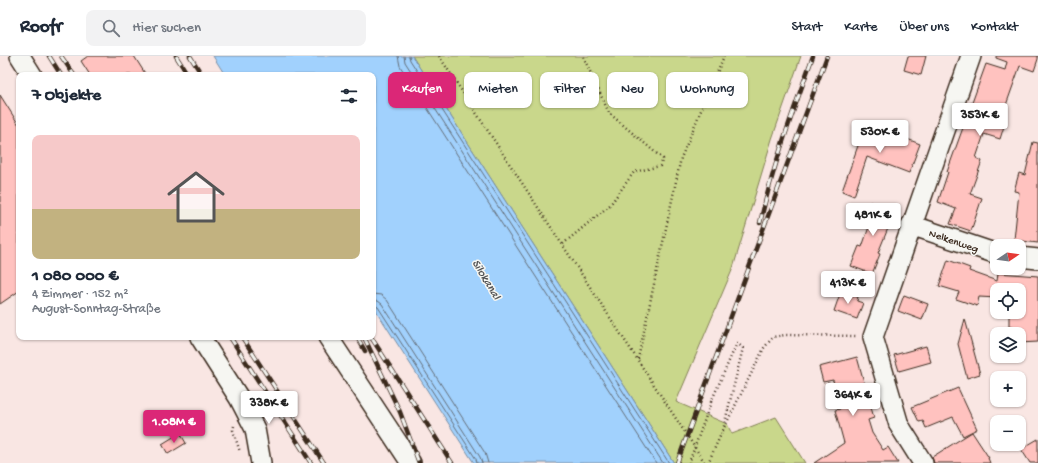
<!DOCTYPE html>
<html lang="de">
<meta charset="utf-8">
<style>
:root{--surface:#fff;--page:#f2f2f3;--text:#1f2937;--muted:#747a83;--line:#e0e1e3;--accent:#db2777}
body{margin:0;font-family:"Gochi Hand",sans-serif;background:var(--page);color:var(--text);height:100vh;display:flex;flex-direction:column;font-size:15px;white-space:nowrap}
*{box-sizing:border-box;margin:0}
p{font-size:13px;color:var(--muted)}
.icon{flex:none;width:22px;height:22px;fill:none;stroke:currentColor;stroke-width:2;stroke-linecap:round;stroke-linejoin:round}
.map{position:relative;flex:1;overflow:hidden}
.side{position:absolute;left:16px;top:16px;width:360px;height:268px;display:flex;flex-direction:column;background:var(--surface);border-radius:8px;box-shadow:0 1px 3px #0004}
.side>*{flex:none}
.hud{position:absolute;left:388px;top:16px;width:380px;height:36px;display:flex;gap:8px}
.needle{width:26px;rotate:77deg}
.fabs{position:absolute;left:990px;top:183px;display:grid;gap:8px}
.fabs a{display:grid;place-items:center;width:36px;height:36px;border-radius:8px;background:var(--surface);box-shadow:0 1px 3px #0004;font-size:20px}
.price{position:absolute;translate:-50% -34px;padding:0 9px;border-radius:4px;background:#fff;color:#222;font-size:13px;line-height:26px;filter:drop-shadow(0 1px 2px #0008)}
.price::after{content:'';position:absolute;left:50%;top:24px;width:12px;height:9px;margin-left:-6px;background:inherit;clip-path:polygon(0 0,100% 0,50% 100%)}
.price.current{background:var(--accent);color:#fff}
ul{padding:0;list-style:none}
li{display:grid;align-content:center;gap:8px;height:212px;padding:0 16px}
li span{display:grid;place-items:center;height:124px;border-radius:8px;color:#555}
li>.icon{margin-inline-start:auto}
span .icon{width:72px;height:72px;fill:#fffc;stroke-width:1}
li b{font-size:17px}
h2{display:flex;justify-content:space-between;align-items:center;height:48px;padding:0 16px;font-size:17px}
.pill{padding:0 14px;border-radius:8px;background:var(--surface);box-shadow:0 1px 3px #0004;font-size:14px;line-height:36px}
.pill.current{background:var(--accent);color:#fff}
header{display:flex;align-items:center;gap:24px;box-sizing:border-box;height:56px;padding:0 20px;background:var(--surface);border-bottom:1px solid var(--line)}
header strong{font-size:19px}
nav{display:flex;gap:22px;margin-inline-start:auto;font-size:14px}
.search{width:280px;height:36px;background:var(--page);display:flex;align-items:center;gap:10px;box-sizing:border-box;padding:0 14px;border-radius:8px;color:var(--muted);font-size:15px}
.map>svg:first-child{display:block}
</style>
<header>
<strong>Roofr</strong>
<div class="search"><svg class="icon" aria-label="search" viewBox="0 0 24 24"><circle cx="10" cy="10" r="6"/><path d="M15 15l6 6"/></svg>Hier suchen</div>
<nav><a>Start</a><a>Karte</a><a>Über uns</a><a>Kontakt</a></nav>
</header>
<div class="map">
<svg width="1038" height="407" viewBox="0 0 1038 407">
<rect width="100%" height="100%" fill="#f9e6e3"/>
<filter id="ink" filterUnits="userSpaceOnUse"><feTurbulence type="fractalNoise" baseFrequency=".025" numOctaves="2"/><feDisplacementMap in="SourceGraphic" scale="8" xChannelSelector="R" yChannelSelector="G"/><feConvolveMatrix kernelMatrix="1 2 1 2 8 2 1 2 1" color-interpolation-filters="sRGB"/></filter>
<g filter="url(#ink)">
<path fill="#c9d78b" stroke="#828054" d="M 412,0 L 801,0 L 772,83 L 733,212 L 676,346 L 727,368 L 732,378 L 776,361 L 805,407 L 674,407 Z"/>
<path fill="#a1d1fd" stroke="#788ea4" d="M 213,0 L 412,0 L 674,407 L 474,407 L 373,250 L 373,19 L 225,19 Z"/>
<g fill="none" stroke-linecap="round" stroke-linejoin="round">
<path stroke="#646d77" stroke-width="1" d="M 398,0 L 400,10 L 656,407
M 404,0 L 405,6 L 663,407
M 409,0 L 410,4 L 669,407
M 373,238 L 381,239 L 387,244 L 485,397 L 488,407
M 373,244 L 378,245 L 382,248 L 480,401 L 482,407
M 373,249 L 378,251 L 476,403 L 477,407"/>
</g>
<path fill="#ffc2bf" stroke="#3b2a1e" d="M 88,0 L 134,0 L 146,19 L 90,19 L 81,5 Z
M 908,0 L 926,0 L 921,19 L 904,14 Z
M 996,0 L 1038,0 L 1038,3 L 1034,15 L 1020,10 L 1000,66 L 1005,67 L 1000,83 L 984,78 L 976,102 L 982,105 L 970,138 L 982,142 L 971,175 L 950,168 L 956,153 L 938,146 L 948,116 L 947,116 L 986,8 L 1005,14 L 1007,6 L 996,2 Z
M 0,39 L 19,69 L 19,235 L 0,248 Z
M 866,67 L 920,88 L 909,117 L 867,101 L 854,140 L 842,135 Z
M 1033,86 L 1038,87 L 1038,187 L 1014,184 L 1019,136 L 1014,135 L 1019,117 L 1025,119 Z
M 870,146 L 895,155 L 878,197 L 880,198 L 872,218 L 851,210 L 859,190 L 862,191 L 870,168 L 863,165 Z
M 948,204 L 970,212 L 969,215 L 997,225 L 998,217 L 1038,220 L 1038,286 L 1019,287 L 1019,278 L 1016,278 L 1017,271 L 1009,271 L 1009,256 L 1019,256 L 1019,234 L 997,234 L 997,242 L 979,241 L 977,250 L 956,243 L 959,236 L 939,230 Z
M 841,235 L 858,241 L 857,245 L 863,247 L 857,263 L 834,255 Z
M 904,239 L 928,248 L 922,264 L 898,255 Z
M 965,263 L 980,318 L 967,322 L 958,288 Z
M 926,290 L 931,306 L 899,315 L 894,299 Z
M 857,301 L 874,362 L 868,364 L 872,377 L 883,394 L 888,391 L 898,407 L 814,407 L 844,387 L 835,354 L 840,353 L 833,324 L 823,326 L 819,311 Z
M 958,332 L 977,373 L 963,380 L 953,361 L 926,372 L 923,365 L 919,366 L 912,351 Z
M 972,376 L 989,402 L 988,402 L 990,407 L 934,407 L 932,401 Z
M 180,377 L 186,387 L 168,398 L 162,388 Z
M 1038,383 L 1038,407 L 1030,407 L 1021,393 Z"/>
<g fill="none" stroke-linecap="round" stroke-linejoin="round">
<defs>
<path id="minor" d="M 20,0 L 32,19
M 911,169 L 997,198
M 1019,201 L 1038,203
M 200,281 L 239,342 L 255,373 L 261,407
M 328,281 L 411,407
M 923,407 L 899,369 L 873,281 L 971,0"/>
</defs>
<use href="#minor" stroke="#3b2a1e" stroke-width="22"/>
<path stroke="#3b2a1e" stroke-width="2.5" stroke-dasharray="1 3" stroke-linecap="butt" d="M 439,0 L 705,407
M 563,188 L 610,149 L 634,116 L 660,110 L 663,103 L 609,57 L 583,0
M 638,303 L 681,102 L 724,0
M 711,346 L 737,287 L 743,292 L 723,374 L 764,292 L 773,281 L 785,279 L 857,280
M 234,370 L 233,374 L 240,396
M 708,407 L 723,374"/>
<use href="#minor" stroke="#f6f6f2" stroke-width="19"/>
<defs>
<path id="rail" d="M 49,0 L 61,19
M 61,0 L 74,19
M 176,0 L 188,19
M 190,0 L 202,19
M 760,167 C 773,110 793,55 813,0
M 230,281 L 311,407
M 242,281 L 324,407
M 357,281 L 365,295
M 364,281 L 400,356 L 419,407
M 371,281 L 452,407
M 677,407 L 827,0"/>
</defs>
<use href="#rail" stroke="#3b2a1e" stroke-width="4.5"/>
<use href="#rail" stroke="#f6f6f2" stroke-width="3" stroke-dasharray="9" stroke-linecap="butt"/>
<path stroke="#3b2a1e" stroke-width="2.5" stroke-dasharray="1 3" stroke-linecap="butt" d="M 689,407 L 711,346"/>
</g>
</g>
<g text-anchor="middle" stroke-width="3" stroke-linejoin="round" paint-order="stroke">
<g font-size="11" fill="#3b2a1e" stroke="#f6f6f2">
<text transform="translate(954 184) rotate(19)" y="4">Nelkenweg</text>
</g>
<g font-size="12" font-style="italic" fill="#545456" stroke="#f6f6f2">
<text transform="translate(487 223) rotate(59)" y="4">Silokanal</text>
</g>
</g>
</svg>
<div class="fabs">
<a><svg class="needle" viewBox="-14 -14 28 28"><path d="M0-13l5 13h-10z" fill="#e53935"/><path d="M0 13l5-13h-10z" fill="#747a83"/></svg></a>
<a><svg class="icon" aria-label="locate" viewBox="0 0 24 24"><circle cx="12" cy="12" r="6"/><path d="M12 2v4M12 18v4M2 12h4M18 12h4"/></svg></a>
<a><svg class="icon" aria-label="layers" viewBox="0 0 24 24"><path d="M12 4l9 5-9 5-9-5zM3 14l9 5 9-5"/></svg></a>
<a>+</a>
<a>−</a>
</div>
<b class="price" style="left:980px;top:81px">353K €</b>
<b class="price" style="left:880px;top:98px">530K €</b>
<b class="price" style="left:873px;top:181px">481K €</b>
<b class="price" style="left:848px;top:249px">413K €</b>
<b class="price" style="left:853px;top:361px">364K €</b>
<b class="price" style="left:269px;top:369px">338K €</b>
<b class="price current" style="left:174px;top:388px">1.08M €</b>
<div class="hud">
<a class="pill current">Kaufen</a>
<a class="pill">Mieten</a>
<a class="pill">Filter</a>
<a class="pill">Neu</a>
<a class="pill">Wohnung</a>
</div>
<section class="side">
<h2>7 Objekte<svg class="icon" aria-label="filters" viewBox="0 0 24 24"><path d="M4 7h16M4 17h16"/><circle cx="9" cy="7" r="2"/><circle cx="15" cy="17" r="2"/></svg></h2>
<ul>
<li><span style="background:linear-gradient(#f6c9c9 60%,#c2b280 0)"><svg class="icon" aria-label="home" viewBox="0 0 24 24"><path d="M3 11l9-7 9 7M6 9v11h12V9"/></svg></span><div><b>1 080 000 €</b><p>4 Zimmer · 152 m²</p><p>August-Sonntag-Straße</p></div></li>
</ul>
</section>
</div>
